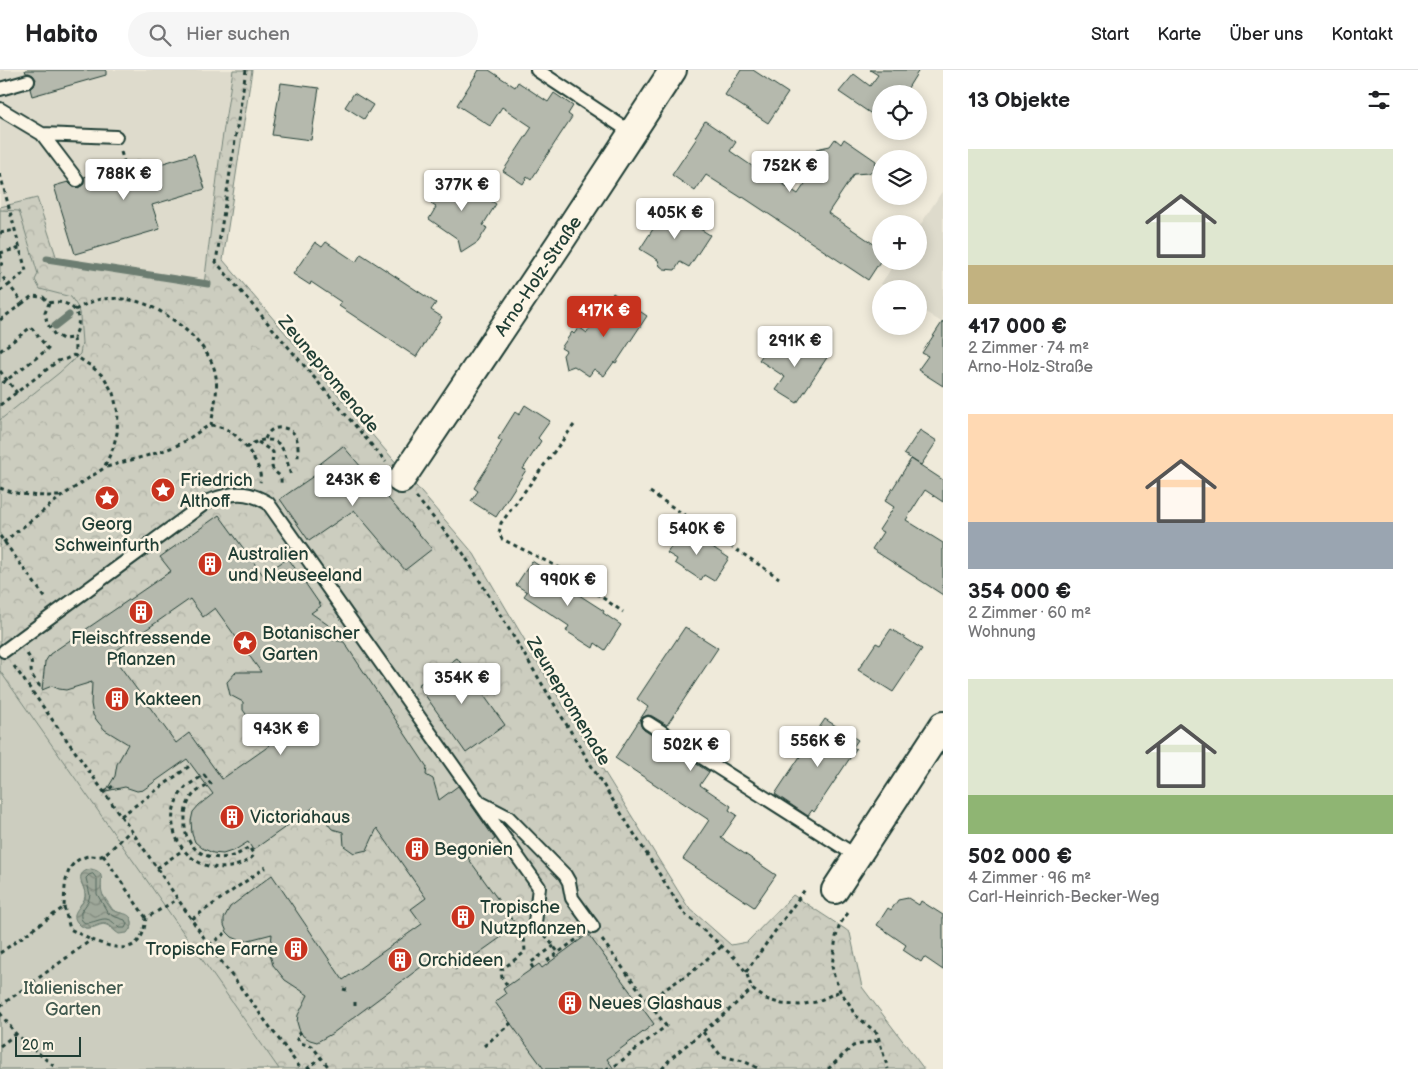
<!DOCTYPE html>
<html lang="de">
<meta charset="utf-8">
<style>
:root{--surface:#fff;--page:#f6f6f6;--text:#202124;--muted:#757577;--line:#e0e0e0;--accent:#c8321e}
body{margin:0;font-family:"Balsamiq Sans",sans-serif;background:var(--page);color:var(--text);height:100vh;display:flex;flex-direction:column;font-size:19px;white-space:nowrap}
*{box-sizing:border-box;margin:0}
p{font-size:16px;color:var(--muted)}
.icon{flex:none;width:28px;height:28px;fill:none;stroke:currentColor;stroke-width:2;stroke-linecap:round;stroke-linejoin:round}
.map{position:relative;flex:1;overflow:hidden}
.drawer{display:flex;flex-direction:column;background:var(--surface);width:475px}
.drawer>*{flex:none}
.controls{position:absolute;left:872px;top:15px;display:grid;gap:10px}
.controls a{display:grid;place-items:center;width:55px;height:55px;border-radius:50%;background:var(--surface);box-shadow:0 2px 12px #0003;font-size:25px}
.scale{position:absolute;left:15px;bottom:12px;width:66px;box-sizing:border-box;padding-left:5px;border:2px solid #1f3d34;border-top:0;font-size:14px;line-height:18px;white-space:nowrap;color:#1f3d34;-webkit-text-stroke:4px #fcf5e5;paint-order:stroke}
.price{position:absolute;translate:-50% -42px;padding:0 11px;border-radius:5px;background:#fff;color:#222;font-size:16px;line-height:32px;filter:drop-shadow(0 1px 2px #0008)}
.price::after{content:'';position:absolute;left:50%;top:30px;width:15px;height:11px;margin-left:-8px;background:inherit;clip-path:polygon(0 0,100% 0,50% 100%)}
.price.selected{background:var(--accent);color:#fff}
ul{padding:0;list-style:none}
li{display:grid;align-content:center;gap:10px;height:265px;padding:0 25px}
li span{display:grid;place-items:center;height:155px;border-radius:0px;color:#555}
li>.icon{margin-inline-start:auto}
span .icon{width:90px;height:90px;fill:#fffc;stroke-width:1}
li b{font-size:21px}
h2{display:flex;justify-content:space-between;align-items:center;height:60px;padding:0 25px;font-size:21px}
header{display:flex;align-items:center;gap:30px;box-sizing:border-box;height:70px;padding:0 25px;background:var(--surface);border-bottom:1px solid var(--line)}
header strong{font-size:24px}
nav{display:flex;gap:28px;margin-inline-start:auto;font-size:18px}
.search{width:350px;height:45px;background:var(--page);display:flex;align-items:center;gap:12px;box-sizing:border-box;padding:0 18px;border-radius:28px;color:var(--muted);font-size:19px}
main{display:flex;flex:1;min-height:0}
.map>svg:first-child{display:block}
</style>
<header>
<strong>Habito</strong>
<div class="search"><svg class="icon" aria-label="search" viewBox="0 0 24 24"><circle cx="10" cy="10" r="6"/><path d="M15 15l6 6"/></svg>Hier suchen</div>
<nav><a>Start</a><a>Karte</a><a>Über uns</a><a>Kontakt</a></nav>
</header>
<main>
<div class="map">
<svg width="943" height="999" viewBox="0 0 943 999">
<defs>
<pattern id="park-crowns" width="20" height="18" patternUnits="userSpaceOnUse" patternTransform="scale(1.25)"><rect width="20" height="18" fill="#cccdbf"/><path d="M2 6a3 3 0 1 1 6 0M12 15a3 3 0 1 1 6 0" fill="none" stroke="#afb1a5"/></pattern>
<pattern id="water-waves" width="16" height="10" patternUnits="userSpaceOnUse" patternTransform="scale(1.25)"><rect width="16" height="10" fill="#9fa89a"/><path d="M0 5q4-4 8 0t8 0" fill="none" stroke="#818a7e"/></pattern>
</defs>
<rect width="100%" height="100%" fill="#efeada"/>
<filter id="ink" filterUnits="userSpaceOnUse"><feTurbulence type="fractalNoise" baseFrequency=".02" numOctaves="2"/><feDisplacementMap in="SourceGraphic" scale="10" xChannelSelector="R" yChannelSelector="G"/><feConvolveMatrix kernelMatrix="1 2 1 2 8 2 1 2 1" color-interpolation-filters="sRGB"/></filter>
<g filter="url(#ink)">
<path fill="#dedbcc" d="M 0,0 L 233,0 L 220,83 L 204,215 L 57,192 L 37,128 L 0,137 Z
M 943,120 L 943,253 L 919,238 L 919,219 L 888,219 L 881,214 L 896,191 L 919,191 L 919,157 Z"/>
<path fill="url(#park-crowns)" stroke="#76857a" d="M 233,0 L 252,0 L 223,190 L 474,484 L 563,635 L 688,837 L 731,875 L 747,872 L 793,825 L 845,859 L 850,863 L 862,917 L 924,999 L 0,999 L 0,137 L 37,128 L 58,192 L 204,215 L 220,83 Z"/>
<path fill="#cccdbf" stroke="#76857a" fill-rule="evenodd" d="M 0,140 L 19,141 L 38,204 L 35,210 L 40,219 L 71,227 L 77,236 L 80,246 L 82,273 L 80,284 L 59,303 L 0,350 Z
M 0,601 L 279,999 L 0,999 ZM 101,807 L 101,822 L 113,840 L 131,848 L 132,854 L 131,859 L 116,862 C 100,847 102,859 85,858 L 80,835 C 88,827 85,821 81,812 Z"/>
<path fill="url(#water-waves)" stroke="#6c7d71" d="M 91,799 C 107,802 99,812 102,822 C 103,829 109,835 112,840 C 122,845 133,841 132,856 L 127,863 L 119,864 C 114,861 111,855 106,854 C 97,852 89,863 80,855 C 67,844 82,837 85,828 C 88,817 70,804 91,799 Z"/>
<g fill="none" stroke-linecap="round" stroke-linejoin="round">
<path stroke="#52685d" stroke-width="1" d="M 93,804 L 97,809 L 97,824 L 108,843 L 113,846 L 125,850 L 127,854 L 125,858 L 119,858 C 115,854 112,850 106,849 C 97,848 79,862 81,842 L 88,832 L 90,825 L 86,808 L 89,805 Z"/>
<path stroke="#6c7d71" stroke-width="7" d="M 47,189 L 208,214
M 55,256 L 69,245"/>
</g>
<path fill="#b5b9ad" stroke="#1f3d34" fill-rule="evenodd" d="M 25,0 L 106,0 L 106,5 L 32,26 L 30,19 L 34,16 L 36,9 L 33,5 L 29,3 L 26,3 Z
M 479,0 L 489,0 L 515,17 L 518,12 L 548,32 L 554,23 L 573,36 L 568,44 L 572,47 L 560,65 L 531,110 L 527,107 L 523,114 L 503,101 L 532,57 L 502,37 L 490,56 L 457,35 Z
M 741,0 L 753,0 L 788,23 L 768,53 L 725,25 Z
M 870,0 L 919,0 L 906,21 L 899,17 L 895,24 L 881,24 L 881,30 L 873,45 L 839,22 L 854,4 L 870,16 L 878,5 Z
M 281,13 L 319,18 L 311,70 L 272,65 Z
M 354,23 L 373,35 L 364,49 L 345,37 Z
M 705,51 L 736,72 L 730,81 L 768,107 L 769,105 L 798,124 L 821,90 L 816,79 L 830,76 L 835,69 L 841,74 L 844,69 L 876,91 L 874,99 L 869,103 L 854,104 L 828,143 L 881,179 L 881,190 L 868,210 L 743,127 L 742,128 L 706,105 L 695,121 L 672,105 L 697,68 L 695,67 Z
M 194,84 L 205,119 L 152,135 L 160,159 L 75,184 L 54,116 L 68,112 L 73,117 L 78,118 L 84,114 L 84,107 L 140,90 L 143,99 Z
M 451,104 L 496,134 L 483,155 L 487,158 L 478,172 L 461,183 L 458,169 L 429,149 L 436,137 L 431,134 Z
M 670,133 L 692,148 L 689,152 L 710,165 L 689,197 L 680,192 L 675,200 L 664,199 L 660,196 L 658,190 L 640,179 Z
M 315,172 L 322,177 L 326,172 L 356,192 L 361,184 L 436,233 L 431,240 L 442,247 L 416,287 L 339,236 L 341,232 L 311,212 L 310,215 L 293,204 Z
M 613,223 L 647,246 L 616,293 L 614,292 L 604,306 L 594,299 L 589,306 L 574,296 L 566,299 L 563,285 L 566,281 L 561,278 L 572,262 L 574,264 L 579,257 L 587,263 Z
M 943,251 L 943,316 L 918,300 L 928,286 L 922,283 Z
M 809,270 L 830,283 L 797,333 L 776,320 L 785,307 L 759,290 L 772,272 L 797,288 Z
M 525,335 L 550,351 L 538,368 L 541,371 L 523,399 L 526,400 L 496,447 L 471,431 L 478,421 L 474,418 L 497,382 L 496,381 L 502,371 L 498,369 L 515,342 L 519,345 Z
M 920,360 L 937,371 L 921,395 L 904,384 Z
M 343,376 L 432,479 L 405,500 L 354,440 L 309,471 L 280,429 L 321,401 L 317,396 Z
M 911,389 L 943,410 L 943,432 L 925,420 L 906,450 L 943,473 L 943,525 L 872,479 L 883,462 L 879,460 L 894,437 L 885,431 Z
M 219,445 L 263,505 L 288,488 L 321,536 L 311,543 L 331,557 L 333,570 L 344,572 L 427,697 L 426,705 L 433,709 L 439,730 L 458,716 L 495,769 L 468,788 L 517,856 L 455,900 L 441,882 L 333,963 L 317,972 L 310,970 L 303,966 L 299,959 L 297,952 L 298,945 L 308,925 L 285,910 L 273,895 L 270,885 L 272,864 L 245,871 L 239,870 L 232,867 L 227,862 L 224,855 L 224,848 L 230,837 L 272,805 L 343,910 L 422,854 L 411,839 L 426,828 L 377,758 L 367,780 L 354,783 L 344,776 L 343,762 L 332,759 L 314,737 L 253,780 L 248,772 L 235,780 L 223,784 L 213,783 L 202,778 L 195,772 L 192,764 L 191,751 L 193,742 L 199,735 L 213,724 L 187,689 L 143,720 L 137,721 L 125,717 L 106,721 L 115,706 L 117,694 L 128,674 L 105,660 L 98,652 L 93,645 L 91,634 L 92,612 L 66,620 L 59,619 L 52,616 L 42,620 L 45,592 L 50,584 L 171,501 L 160,487 ZM 190,529 L 203,547 L 215,538 L 261,602 L 236,602 L 227,612 L 230,625 L 243,632 L 243,640 L 269,676 L 222,709 L 189,663 L 176,673 L 111,584 Z
M 684,458 L 729,488 L 714,511 L 704,505 L 701,510 L 675,493 L 677,489 L 667,483 Z
M 532,491 L 578,521 L 576,523 L 604,541 L 603,543 L 621,555 L 605,580 L 595,573 L 593,578 L 566,561 L 569,556 L 524,526 L 527,522 L 516,515 Z
M 685,557 L 718,578 L 667,655 L 652,646 L 648,645 L 641,648 L 640,652 L 641,656 L 644,660 L 709,702 L 700,715 L 731,736 L 729,740 L 737,745 L 721,768 L 776,805 L 754,837 L 683,789 L 709,750 L 615,688 L 648,637 L 637,629 Z
M 891,559 L 922,579 L 893,622 L 858,600 L 876,573 L 880,575 Z
M 457,588 L 505,655 L 466,683 L 418,615 Z
M 825,649 L 858,670 L 853,677 L 856,679 L 814,742 L 812,740 L 808,746 L 775,724 Z
M 908,828 L 919,835 L 921,831 L 943,845 L 943,900 L 924,887 L 921,892 L 903,880 L 906,875 L 877,855 L 888,838 L 891,840 L 898,830 Z
M 588,864 L 654,954 L 607,989 L 614,999 L 544,999 L 495,932 L 506,924 L 503,919 L 539,894 L 542,898 Z"/>
<g fill="none" stroke-linecap="round" stroke-linejoin="round">
<defs>
<path id="lane" d="M 537,0 L 632,63
M 0,19 L 28,11
M 0,39 L 42,64 L 77,110
M 42,64 L 116,67
M 4,581 L 208,431 C 232,423 245,419 268,433 L 539,817 L 535,853
M 648,653 L 858,787
M 481,733 L 508,747 L 565,805 L 569,812 L 572,828 L 593,857"/>
<path id="street" d="M 401,410 L 559,174 L 673,0
M 835,820 L 943,655"/>
</defs>
<use href="#lane" stroke="#1f3d34" stroke-width="16"/>
<use href="#street" stroke="#1f3d34" stroke-width="30"/>
<path stroke="#1f3d34" stroke-width="3" stroke-dasharray="4 4" stroke-linecap="butt" d="M 246,0 L 216,192 L 386,392
M 121,82 L 125,95
M 0,104 L 26,201 L 9,215 L 0,204
M 0,163 L 15,160
M 0,183 L 20,178
M 0,195 L 2,194 L 2,190 L 0,182
M 0,221 L 9,215 L 23,233 L 32,226 L 43,227 L 49,233 L 45,243 L 47,253 L 54,264 L 63,269 L 74,268 L 75,278 L 74,285 L 91,296 L 104,307 L 113,323 L 118,343 L 117,363 L 113,378 L 104,398 L 62,426 L 0,475
M 49,233 C 65,229 81,238 78,256 C 78,260 75,264 74,268
M 75,240 C 84,235 93,230 103,229 C 118,227 139,230 152,237 C 175,248 206,274 214,298 C 220,317 214,336 211,355 C 197,361 187,372 173,377 C 151,386 127,390 104,398
M 0,250 L 23,233
M 0,281 L 31,257 L 48,279 L 0,315
M 0,301 L 17,323
M 0,335 L 58,291 L 66,289 L 74,285
M 211,355 C 217,356 224,358 230,361 C 242,369 264,397 260,412
M 574,355 L 501,453 L 499,463 L 502,469 L 560,498 L 623,542
M 265,369 C 266,367 267,364 269,362 C 276,355 290,357 295,365 C 299,372 298,382 298,390
M 258,372 L 273,382 C 274,388 270,394 273,399 C 277,406 282,403 281,413
M 246,378 C 253,373 260,369 269,370 C 285,370 287,393 291,406
M 0,418 C 19,426 41,426 61,426
M 650,422 L 779,508
M 416,427 L 463,483 L 597,705 L 684,843 L 734,887 L 746,902 L 752,919 L 766,929 L 782,934 L 799,935 L 816,932 L 840,921
M 0,466 L 47,530
M 27,584 C 35,594 29,596 32,605 C 34,609 37,613 40,616 L 41,615
M 14,596 L 131,760 L 209,875 L 301,999
M 204,705 L 211,714 C 205,717 198,720 194,724 C 189,729 185,739 185,745 C 185,753 184,762 188,769 C 195,784 212,790 228,787 C 236,786 242,782 249,777 L 254,785 C 249,791 245,792 238,795 C 190,811 152,755 185,718 C 190,713 198,709 204,705 Z
M 103,723 L 113,716
M 121,746 L 191,695
M 103,785 L 146,848
M 157,798 L 183,780
M 64,837 L 70,859 L 91,870
M 848,843 L 840,854 L 836,867 L 832,896 L 834,906 L 840,921 L 850,935 L 854,944 L 877,963 L 888,999
M 192,849 L 266,797
M 545,865 L 558,882
M 602,870 L 666,956 L 611,999
M 209,875 L 227,862
M 0,883 L 64,837 C 65,819 63,793 85,787 C 90,785 96,787 101,786 C 107,784 125,766 131,760
M 547,891 L 581,866
M 533,898 L 530,893 L 554,876
M 746,902 L 806,818
M 507,915 L 502,908 L 501,900 L 525,882 L 524,865
M 343,919 L 347,920
M 647,931 L 693,901 L 722,876
M 355,932 L 355,938
M 0,936 L 91,870 C 107,875 130,886 141,867 C 144,862 145,854 146,848 L 178,829
M 0,943 L 16,964 L 57,999
M 301,962 L 296,966 L 300,973 L 312,976 L 330,999
M 703,962 L 721,986 L 743,991 L 760,999
M 0,976 L 16,964
M 484,976 L 511,953
M 607,997 L 608,999
M 307,999 L 322,987
M 662,999 L 671,988 L 729,940 L 752,919
M 828,999 L 853,976 L 879,970"/>
<use href="#lane" stroke="#fcf5e5" stroke-width="12"/>
<use href="#street" stroke="#fcf5e5" stroke-width="26"/>
</g>
</g>
<defs>
<symbol id="sight-disc" viewBox="-11 -11 22 22"><circle r="9.5" fill="#c8321e" stroke="#fcf5e5"/><path d="M0-6L1.8-2.2L6-1.7L2.9 1.2L3.7 5.4L0 3.3L-3.7 5.4L-2.9 1.2L-6-1.7L-1.8-2.2Z" fill="#fff"/></symbol>
<symbol id="building-disc" viewBox="-11 -11 22 22"><circle r="9.5" fill="#c8321e" stroke="#fcf5e5"/><path d="M-4-6H4V6H1V3H-1V6H-4ZM-2.5-4.3h1.7v1.8h-1.7ZM.8-4.3h1.7v1.8H.8ZM-2.5-1h1.7V.8h-1.7ZM.8-1h1.7V.8H.8Z" fill="#fff"/></symbol>
</defs>
<g fill-rule="evenodd">
<use href="#sight-disc" x="149" y="406" width="28" height="28"/>
<use href="#sight-disc" x="93" y="414" width="28" height="28"/>
<use href="#building-disc" x="196" y="480" width="28" height="28"/>
<use href="#building-disc" x="127" y="528" width="28" height="28"/>
<use href="#sight-disc" x="231" y="559" width="28" height="28"/>
<use href="#building-disc" x="103" y="615" width="28" height="28"/>
<use href="#building-disc" x="218" y="733" width="28" height="28"/>
<use href="#building-disc" x="403" y="765" width="28" height="28"/>
<use href="#building-disc" x="449" y="833" width="28" height="28"/>
<use href="#building-disc" x="282" y="865" width="28" height="28"/>
<use href="#building-disc" x="386" y="876" width="28" height="28"/>
<use href="#building-disc" x="556" y="919" width="28" height="28"/>
</g>
<g text-anchor="middle" stroke-width="5" stroke-linejoin="round" paint-order="stroke">
<g font-size="18" fill="#1f3d34" stroke="#fcf5e5">
<text transform="translate(538 206) rotate(-56)" y="6">Arno-Holz-Straße</text>
<text transform="translate(329 304) rotate(50)" y="6">Zeunepromenade</text>
<text transform="translate(569 631) rotate(59)" y="6">Zeunepromenade</text>
</g>
<g font-size="18" fill="#1f3d34" stroke="#fcf5e5" text-anchor="start">
<text x="180" y="416">Friedrich<tspan x="180" dy="21">Althoff</tspan></text>
<text x="107" y="460" text-anchor="middle">Georg<tspan x="107" dy="21">Schweinfurth</tspan></text>
<text x="228" y="490">Australien<tspan x="228" dy="21">und Neuseeland</tspan></text>
<text x="262" y="569">Botanischer<tspan x="262" dy="21">Garten</tspan></text>
<text x="141" y="574" text-anchor="middle">Fleischfressende<tspan x="141" dy="21">Pflanzen</tspan></text>
<text x="134" y="635">Kakteen</text>
<text x="250" y="753">Victoriahaus</text>
<text x="434" y="785">Begonien</text>
<text x="480" y="843">Tropische<tspan x="480" dy="21">Nutzpflanzen</tspan></text>
<text x="278" y="885" text-anchor="end">Tropische Farne</text>
<text x="418" y="896">Orchideen</text>
<text x="588" y="939">Neues Glashaus</text>
</g>
<g font-size="18" fill="#425a50" stroke="#fcf5e5">
<text x="73" y="924">Italienischer<tspan x="73" dy="21">Garten</tspan></text>
</g>
</g>
</svg>
<div class="controls">
<a><svg class="icon" aria-label="locate" viewBox="0 0 24 24"><circle cx="12" cy="12" r="6"/><path d="M12 2v4M12 18v4M2 12h4M18 12h4"/></svg></a>
<a><svg class="icon" aria-label="layers" viewBox="0 0 24 24"><path d="M12 4l9 5-9 5-9-5zM3 14l9 5 9-5"/></svg></a>
<a>+</a>
<a>−</a>
</div>
<div class="scale">20 m</div>
<b class="price" style="left:790px;top:123px">752K €</b>
<b class="price" style="left:124px;top:131px">788K €</b>
<b class="price" style="left:462px;top:142px">377K €</b>
<b class="price" style="left:675px;top:170px">405K €</b>
<b class="price selected" style="left:604px;top:268px">417K €</b>
<b class="price" style="left:795px;top:298px">291K €</b>
<b class="price" style="left:353px;top:437px">243K €</b>
<b class="price" style="left:697px;top:486px">540K €</b>
<b class="price" style="left:568px;top:537px">990K €</b>
<b class="price" style="left:462px;top:635px">354K €</b>
<b class="price" style="left:281px;top:686px">943K €</b>
<b class="price" style="left:818px;top:698px">556K €</b>
<b class="price" style="left:691px;top:702px">502K €</b>
</div>
<section class="drawer">
<h2>13 Objekte<svg class="icon" aria-label="filters" viewBox="0 0 24 24"><path d="M4 7h16M4 17h16"/><circle cx="9" cy="7" r="2"/><circle cx="15" cy="17" r="2"/></svg></h2>
<ul>
<li><span style="background:linear-gradient(#dfe7d0 75%,#c2b280 0)"><svg class="icon" aria-label="home" viewBox="0 0 24 24"><path d="M3 11l9-7 9 7M6 9v11h12V9"/></svg></span><div><b>417 000 €</b><p>2 Zimmer · 74 m²</p><p>Arno-Holz-Straße</p></div></li>
<li><span style="background:linear-gradient(#ffd9b3 70%,#9aa5b1 0)"><svg class="icon" aria-label="home" viewBox="0 0 24 24"><path d="M3 11l9-7 9 7M6 9v11h12V9"/></svg></span><div><b>354 000 €</b><p>2 Zimmer · 60 m²</p><p>Wohnung</p></div></li>
<li><span style="background:linear-gradient(#dfe7d0 75%,#8fb573 0)"><svg class="icon" aria-label="home" viewBox="0 0 24 24"><path d="M3 11l9-7 9 7M6 9v11h12V9"/></svg></span><div><b>502 000 €</b><p>4 Zimmer · 96 m²</p><p>Carl-Heinrich-Becker-Weg</p></div></li>
</ul>
</section>
</main>
